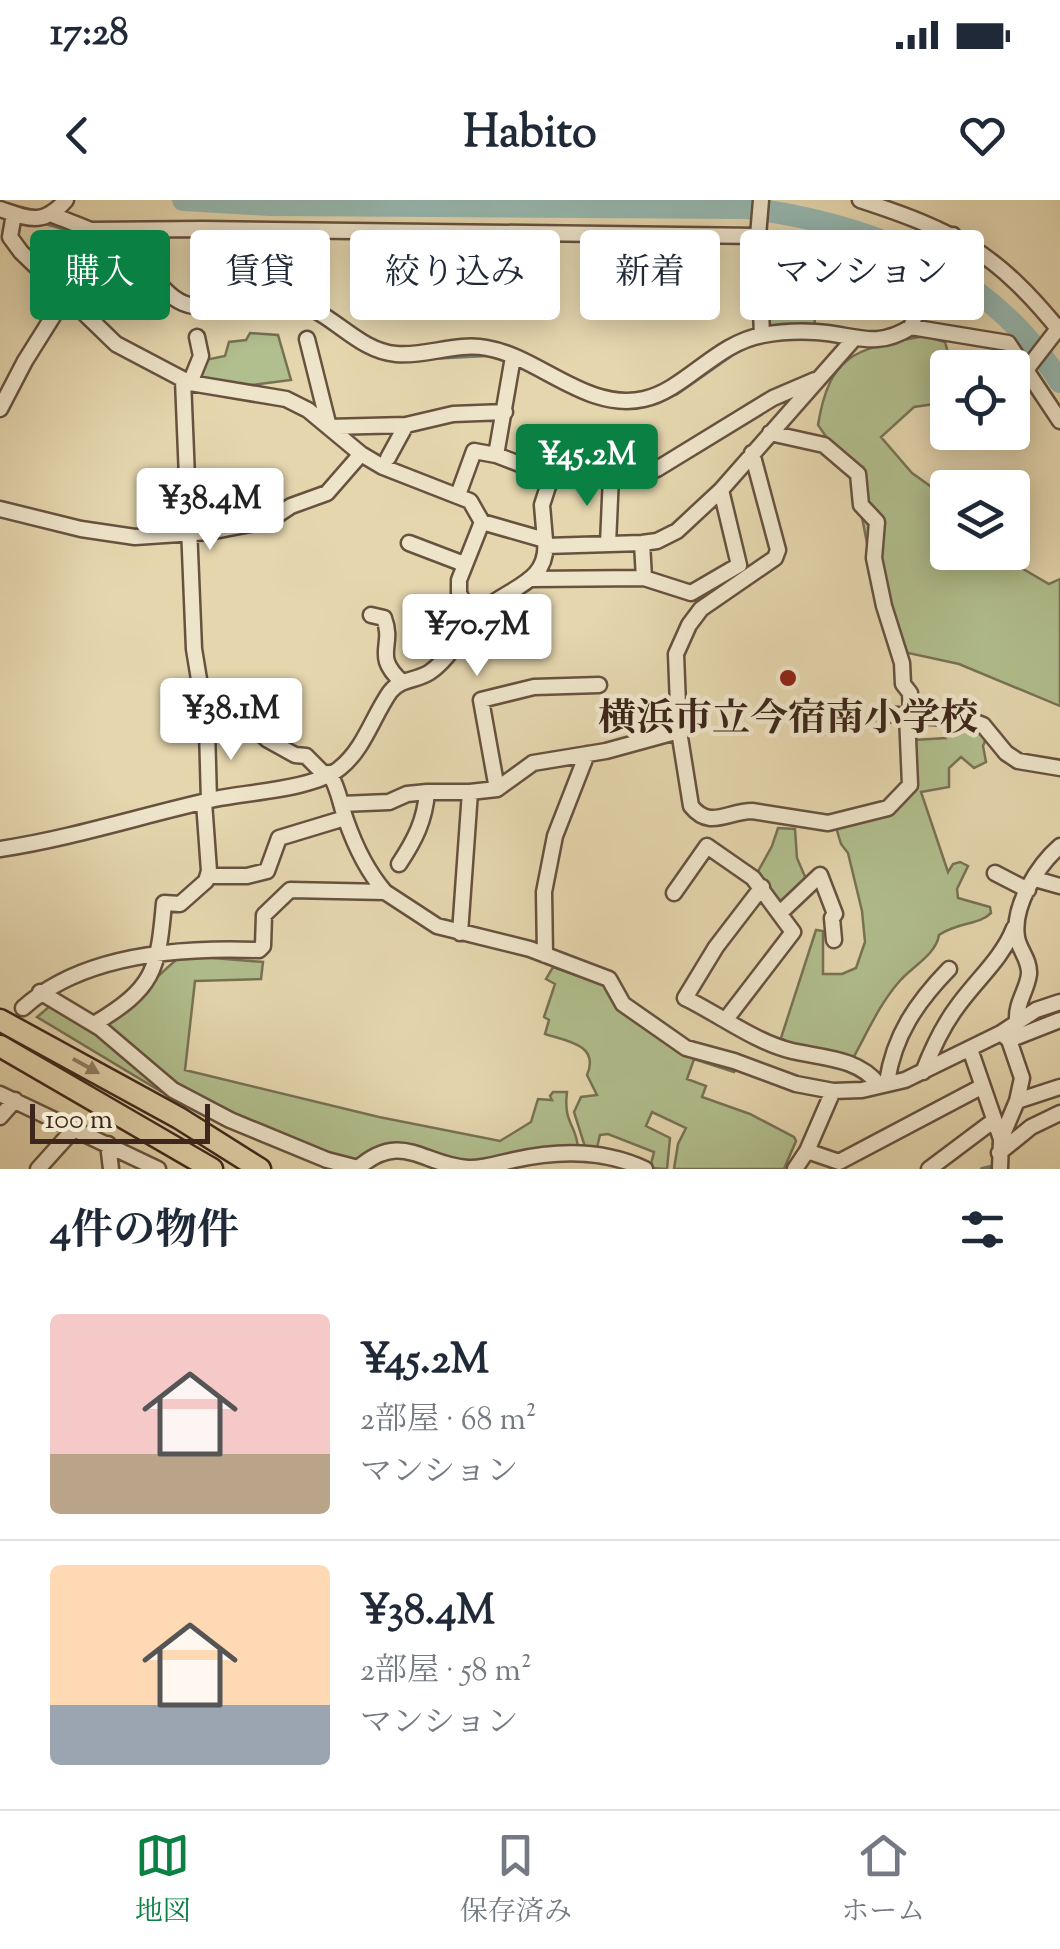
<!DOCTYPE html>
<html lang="ja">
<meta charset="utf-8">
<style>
:root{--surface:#fff;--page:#f6f6f7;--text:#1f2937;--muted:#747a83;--line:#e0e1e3;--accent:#0b8043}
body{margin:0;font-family:"Sorts Mill Goudy","Noto Serif JP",serif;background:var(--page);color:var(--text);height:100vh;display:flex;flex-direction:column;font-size:38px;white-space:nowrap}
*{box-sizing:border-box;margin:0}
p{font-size:32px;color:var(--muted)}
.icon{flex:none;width:55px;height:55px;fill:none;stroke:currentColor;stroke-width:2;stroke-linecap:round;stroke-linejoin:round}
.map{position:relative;height:969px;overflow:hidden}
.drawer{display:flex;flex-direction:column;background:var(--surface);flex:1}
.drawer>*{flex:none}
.guide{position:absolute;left:30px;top:30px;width:1000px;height:90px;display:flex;gap:20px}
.buttons{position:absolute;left:930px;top:150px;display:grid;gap:20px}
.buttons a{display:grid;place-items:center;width:100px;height:100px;border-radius:10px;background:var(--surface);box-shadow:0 5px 25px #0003;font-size:50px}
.scale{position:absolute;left:30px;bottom:25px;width:180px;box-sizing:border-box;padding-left:10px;border:5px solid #3d261b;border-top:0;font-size:28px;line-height:35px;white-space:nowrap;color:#3d261b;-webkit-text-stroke:8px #eee4ca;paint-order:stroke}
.price{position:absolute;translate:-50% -85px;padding:0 22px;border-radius:10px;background:#fff;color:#222;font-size:32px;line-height:65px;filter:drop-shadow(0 2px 5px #0008)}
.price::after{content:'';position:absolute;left:50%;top:60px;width:30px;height:22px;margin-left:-15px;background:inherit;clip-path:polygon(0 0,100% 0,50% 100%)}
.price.on{background:var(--accent);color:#fff}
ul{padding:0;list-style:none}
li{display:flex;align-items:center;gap:30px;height:250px;padding:0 50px}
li+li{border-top:2px solid var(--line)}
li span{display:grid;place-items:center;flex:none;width:280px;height:200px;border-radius:10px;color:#555}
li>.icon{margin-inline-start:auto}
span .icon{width:120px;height:120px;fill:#fffc;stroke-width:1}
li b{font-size:42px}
h2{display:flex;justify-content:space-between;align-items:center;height:120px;padding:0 50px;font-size:42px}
.chip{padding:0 35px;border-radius:10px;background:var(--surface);box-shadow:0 5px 25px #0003;font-size:35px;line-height:90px}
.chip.on{background:var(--accent);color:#fff}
.status{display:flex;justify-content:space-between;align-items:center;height:70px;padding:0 50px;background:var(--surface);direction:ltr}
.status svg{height:28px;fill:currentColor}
header{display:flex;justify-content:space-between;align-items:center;height:130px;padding:0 50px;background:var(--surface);font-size:45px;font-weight:700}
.tabs{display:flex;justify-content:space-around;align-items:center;height:140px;border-top:2px solid var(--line);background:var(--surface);font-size:28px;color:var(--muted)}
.tabs a{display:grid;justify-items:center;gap:5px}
.tabs .on{color:var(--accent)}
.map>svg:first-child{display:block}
</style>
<div class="status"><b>17:28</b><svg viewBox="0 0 49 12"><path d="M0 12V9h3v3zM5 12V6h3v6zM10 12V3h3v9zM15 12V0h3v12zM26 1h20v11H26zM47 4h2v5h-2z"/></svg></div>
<header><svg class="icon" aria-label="back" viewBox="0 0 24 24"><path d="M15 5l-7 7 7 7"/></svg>Habito<svg class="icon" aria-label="heart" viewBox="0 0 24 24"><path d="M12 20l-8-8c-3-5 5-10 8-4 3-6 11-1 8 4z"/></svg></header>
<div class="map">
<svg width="1060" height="969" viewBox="0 0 1060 969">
<rect width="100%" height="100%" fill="#e5d6ae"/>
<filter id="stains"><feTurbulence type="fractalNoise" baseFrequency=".002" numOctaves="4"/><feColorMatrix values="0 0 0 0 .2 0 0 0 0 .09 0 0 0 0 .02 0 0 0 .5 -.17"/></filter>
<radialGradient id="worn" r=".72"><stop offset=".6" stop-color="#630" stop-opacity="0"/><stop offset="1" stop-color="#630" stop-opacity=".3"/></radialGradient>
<path fill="#b1be8d" stroke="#777254" stroke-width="2.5" d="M 766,36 L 811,42 L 815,127 L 771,128 L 768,123 Z
M 250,133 L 278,135 L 291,180 L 252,185 L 251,190 L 198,181 L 205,160 L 225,156 L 229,142 L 246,140 Z
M 924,136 L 945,142 L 952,167 L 948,168 L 947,194 L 941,203 L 914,207 L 881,237 L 912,273 L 947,298 L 948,352 L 1007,353 L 1011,362 L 1049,384 L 1060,379 L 1060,506 L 959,464 L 908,453 L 881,414 L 854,277 L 818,225 C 830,151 858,149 924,136 Z
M 948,520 L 968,523 L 988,534 L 983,546 L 986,562 L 974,568 L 961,557 L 949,568 L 949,587 L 921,592 L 948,672 L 953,664 L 960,662 L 968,666 L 957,689 L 958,698 L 990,707 L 991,713 C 979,725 958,722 939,735 C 936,755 911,767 898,783 C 879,805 866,835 852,860 L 795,846 L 781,838 L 816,730 L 823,731 L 823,774 L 842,774 L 856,768 L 865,742 L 862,711 L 848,653 L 841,644 L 835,624 L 889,615 L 915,589 L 914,540 L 946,538 Z
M 778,628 L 795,629 L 797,658 L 806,679 L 780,706 L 756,675 L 772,646 Z
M 201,757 L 263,762 L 261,779 L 195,781 L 185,870 L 379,917 L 500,941 L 531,922 L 538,899 L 552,900 L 550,896 L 553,892 L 567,892 C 563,924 577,925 578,949 L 465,964 L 417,947 L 357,963 L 345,962 L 175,887 L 103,826 L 177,759 Z
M 553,767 L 575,775 L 577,769 L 604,781 L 639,823 L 739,865 L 734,872 L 694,859 L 687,879 L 706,886 L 702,897 L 750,914 L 794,937 L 796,941 L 784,969 L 674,969 L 678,944 L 686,928 L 652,912 L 646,926 L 670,938 L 667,969 L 650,968 L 654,952 L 608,934 L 600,935 L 596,952 L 586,950 L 574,912 L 581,897 L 597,895 L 587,875 C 600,845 567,841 545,834 L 549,820 L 544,817 L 555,784 L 546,779 Z
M 50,806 L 89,828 L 180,903 L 37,817 Z"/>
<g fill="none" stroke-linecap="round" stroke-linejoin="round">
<path stroke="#727e74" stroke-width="4" d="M 44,23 C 73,30 105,45 129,63 C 144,75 151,92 168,102
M 265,106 L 290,108
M 436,158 L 491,155
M 651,204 L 676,194 L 736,152
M 982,969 L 990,967"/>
<path stroke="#96b8b0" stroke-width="22" d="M 183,0 L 270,5 L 748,8 C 874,25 990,71 1060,182"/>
<defs>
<path id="minor" d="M 761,0 L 758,36 L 762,135
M 860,0 C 955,31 996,52 1060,131
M 0,9 C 30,19 43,26 66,0
M 53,15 C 80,26 112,36 135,55 C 151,69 162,94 183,103 C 212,115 250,96 281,99 C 327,103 354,151 396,154 C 426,157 456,142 487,148 C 539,157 587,212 644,199 C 685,190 716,143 763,135 C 779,132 800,131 816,132 C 854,134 875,150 911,127 L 1008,143 L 1060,221
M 91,30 L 202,29
M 208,106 L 202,76 L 202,29 L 758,36
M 911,127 L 930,73 L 953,35
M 307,139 L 329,227 L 406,225 L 453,214 L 505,212
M 513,157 L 496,255 L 556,278 L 643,274 L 657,269 L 773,198 L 815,180
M 1026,170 L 1060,126
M 183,180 L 194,449 L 207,528 L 209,601
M 190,183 L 201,156 L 197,137
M 0,209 L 25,161 L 67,94
M 770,233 L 824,245 L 858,274 L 861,305 L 877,322 L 874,358 L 884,406 L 902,463 L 903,484 L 910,493 L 911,515
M 752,253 L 778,350 L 775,358 L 701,409 L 689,425 L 676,454 L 679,531 L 691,606 C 710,630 728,611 752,611 L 828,623 L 888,608 L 910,585 L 907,515
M 388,258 L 406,225
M 458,295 L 474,251 L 496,255
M 0,309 L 81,329 L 135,337 L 209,332 L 270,320 L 291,306 L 327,293 L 361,254
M 545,340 L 542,305 L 551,277
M 409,343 L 464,364
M 642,343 L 644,378
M 608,344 L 611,276
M 546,346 L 642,343 L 657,341 L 677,331 L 721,290 L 853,140
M 531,379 L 644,378 L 691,393 L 739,365 L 721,290
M 371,415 L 384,418 C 395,447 372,455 402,482
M 477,459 L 473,423 L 459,393 L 459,380 L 482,322
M 201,489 L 216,495 L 268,540 L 295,555 L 306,556 L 325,575
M 881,514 L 967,519 L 983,525 L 1006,553 L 1018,561 L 1060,568
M 329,573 C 339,588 340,604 346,620 C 355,646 367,671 385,692
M 497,589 L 481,500 L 534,487 L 599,485
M 341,604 L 389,602 L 407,594 L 427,592 L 470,592 L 497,589 L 533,563 L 606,551 L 679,531
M 0,649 C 73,638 143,615 215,599 C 248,592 315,589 340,568 C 364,549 373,516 390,492 C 401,478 417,481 430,472 C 453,456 465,426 485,409 C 510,387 550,382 545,340 L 482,322 L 470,301 L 383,267 L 361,254 L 308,210 L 286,199 L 190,183 L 116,144 L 21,52 L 10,37 L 14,14
M 399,664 C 415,640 425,620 427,592
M 995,673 L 1028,690
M 208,676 L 247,676 L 267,671 L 279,638 L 345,618
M 1035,679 L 1060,686
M 762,687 L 716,747 L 685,798 C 720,815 755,842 792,851 C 823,858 859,858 879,885
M 674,693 L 707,646 L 753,678 L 793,732 L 727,818
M 781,712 L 820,675 L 835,714 L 832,718 L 834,740
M 460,733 L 470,592
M 545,755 L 544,692 L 555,636 L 587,554
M 40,792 L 100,828 L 173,890 L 230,920 L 327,960 L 358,968
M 23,808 C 82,754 182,747 259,750 L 263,746 L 264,715 L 290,690 L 385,692 L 437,726 L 530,749 L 609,779 L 623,804 L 686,848 L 734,861 L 796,884 L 833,891 L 862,890 L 905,880 L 1001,833 L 1036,810 L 1060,802
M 1017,820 C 1016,802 1027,791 1029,774 C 1030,760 1019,750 1017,737 C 1012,706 1038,665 1060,646
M 94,824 C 154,788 158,771 164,703 L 180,704 L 206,681 L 209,671 L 204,602
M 1009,840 L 1060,820
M 970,849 L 1001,939
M 923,872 C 932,849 942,827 957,807 C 976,780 1002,759 1014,728
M 887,882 C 894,835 917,802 949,769
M 833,891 L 807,951 L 839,962 L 981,887
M 0,894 L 158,969
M 1017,901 L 1060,887
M 0,917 L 15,900
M 108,944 L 111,969
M 999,953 L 1031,927 L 1060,913
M 38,969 L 74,929
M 357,969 C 402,929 424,966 468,968 C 482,969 500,963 514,960 C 558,950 603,949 645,969
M 795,969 L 807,951
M 929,969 L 993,921
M 1000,969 L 1001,939 L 1017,901 L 1022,878 L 1009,840 L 1001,833"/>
<path id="highway" d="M 0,820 L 179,918 L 260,969
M 0,846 L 212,969"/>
</defs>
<use href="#minor" stroke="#675240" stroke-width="19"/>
<use href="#highway" stroke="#3d261b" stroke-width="25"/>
<use href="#minor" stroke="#eee4ca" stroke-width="14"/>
<use href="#highway" stroke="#e5d6ae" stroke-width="20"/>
</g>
<defs><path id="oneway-solid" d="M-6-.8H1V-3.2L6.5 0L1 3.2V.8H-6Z" transform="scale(2.5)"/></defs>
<use fill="#917e64" href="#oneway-solid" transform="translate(86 866) rotate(29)"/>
<circle fill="#8f2418" stroke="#eee4ca" stroke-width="4" cx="788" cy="478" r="10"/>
<g text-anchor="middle" stroke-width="9" stroke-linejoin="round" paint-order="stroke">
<g font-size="38" font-weight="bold" fill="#3d261b" stroke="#eee4ca">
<text x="788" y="530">横浜市立今宿南小学校</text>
</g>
</g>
<rect width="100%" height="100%" filter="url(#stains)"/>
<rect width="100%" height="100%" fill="url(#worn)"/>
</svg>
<div class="buttons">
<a><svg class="icon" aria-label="locate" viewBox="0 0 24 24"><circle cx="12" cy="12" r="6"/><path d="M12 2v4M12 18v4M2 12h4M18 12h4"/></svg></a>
<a><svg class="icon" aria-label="layers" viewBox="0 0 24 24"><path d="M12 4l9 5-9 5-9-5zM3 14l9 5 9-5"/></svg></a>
</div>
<div class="scale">100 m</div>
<b class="price on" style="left:587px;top:309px">¥45.2M</b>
<b class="price" style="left:210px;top:353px">¥38.4M</b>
<b class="price" style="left:477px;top:479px">¥70.7M</b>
<b class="price" style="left:231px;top:563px">¥38.1M</b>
<div class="guide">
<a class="chip on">購入</a>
<a class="chip">賃貸</a>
<a class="chip">絞り込み</a>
<a class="chip">新着</a>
<a class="chip">マンション</a>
</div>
</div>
<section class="drawer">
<h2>4件の物件<svg class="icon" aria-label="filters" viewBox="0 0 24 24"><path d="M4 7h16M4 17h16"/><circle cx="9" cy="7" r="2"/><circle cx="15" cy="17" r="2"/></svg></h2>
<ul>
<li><span style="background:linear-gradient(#f6c9c9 70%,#b9a48a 0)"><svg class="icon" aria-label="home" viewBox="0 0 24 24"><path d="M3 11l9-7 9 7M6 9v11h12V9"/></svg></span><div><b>¥45.2M</b><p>2部屋 · 68 m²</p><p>マンション</p></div></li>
<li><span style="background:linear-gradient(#ffd9b3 70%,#9aa5b1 0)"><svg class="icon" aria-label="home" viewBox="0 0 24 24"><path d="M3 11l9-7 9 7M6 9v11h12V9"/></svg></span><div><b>¥38.4M</b><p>2部屋 · 58 m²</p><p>マンション</p></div></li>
</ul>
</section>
<nav class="tabs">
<a class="on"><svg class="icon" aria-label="map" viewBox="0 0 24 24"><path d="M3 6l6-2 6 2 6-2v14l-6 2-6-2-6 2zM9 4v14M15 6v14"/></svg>地図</a>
<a><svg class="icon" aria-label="saved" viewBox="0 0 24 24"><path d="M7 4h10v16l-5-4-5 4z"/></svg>保存済み</a>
<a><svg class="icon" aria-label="home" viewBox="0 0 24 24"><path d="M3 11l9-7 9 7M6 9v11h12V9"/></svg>ホーム</a>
</nav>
